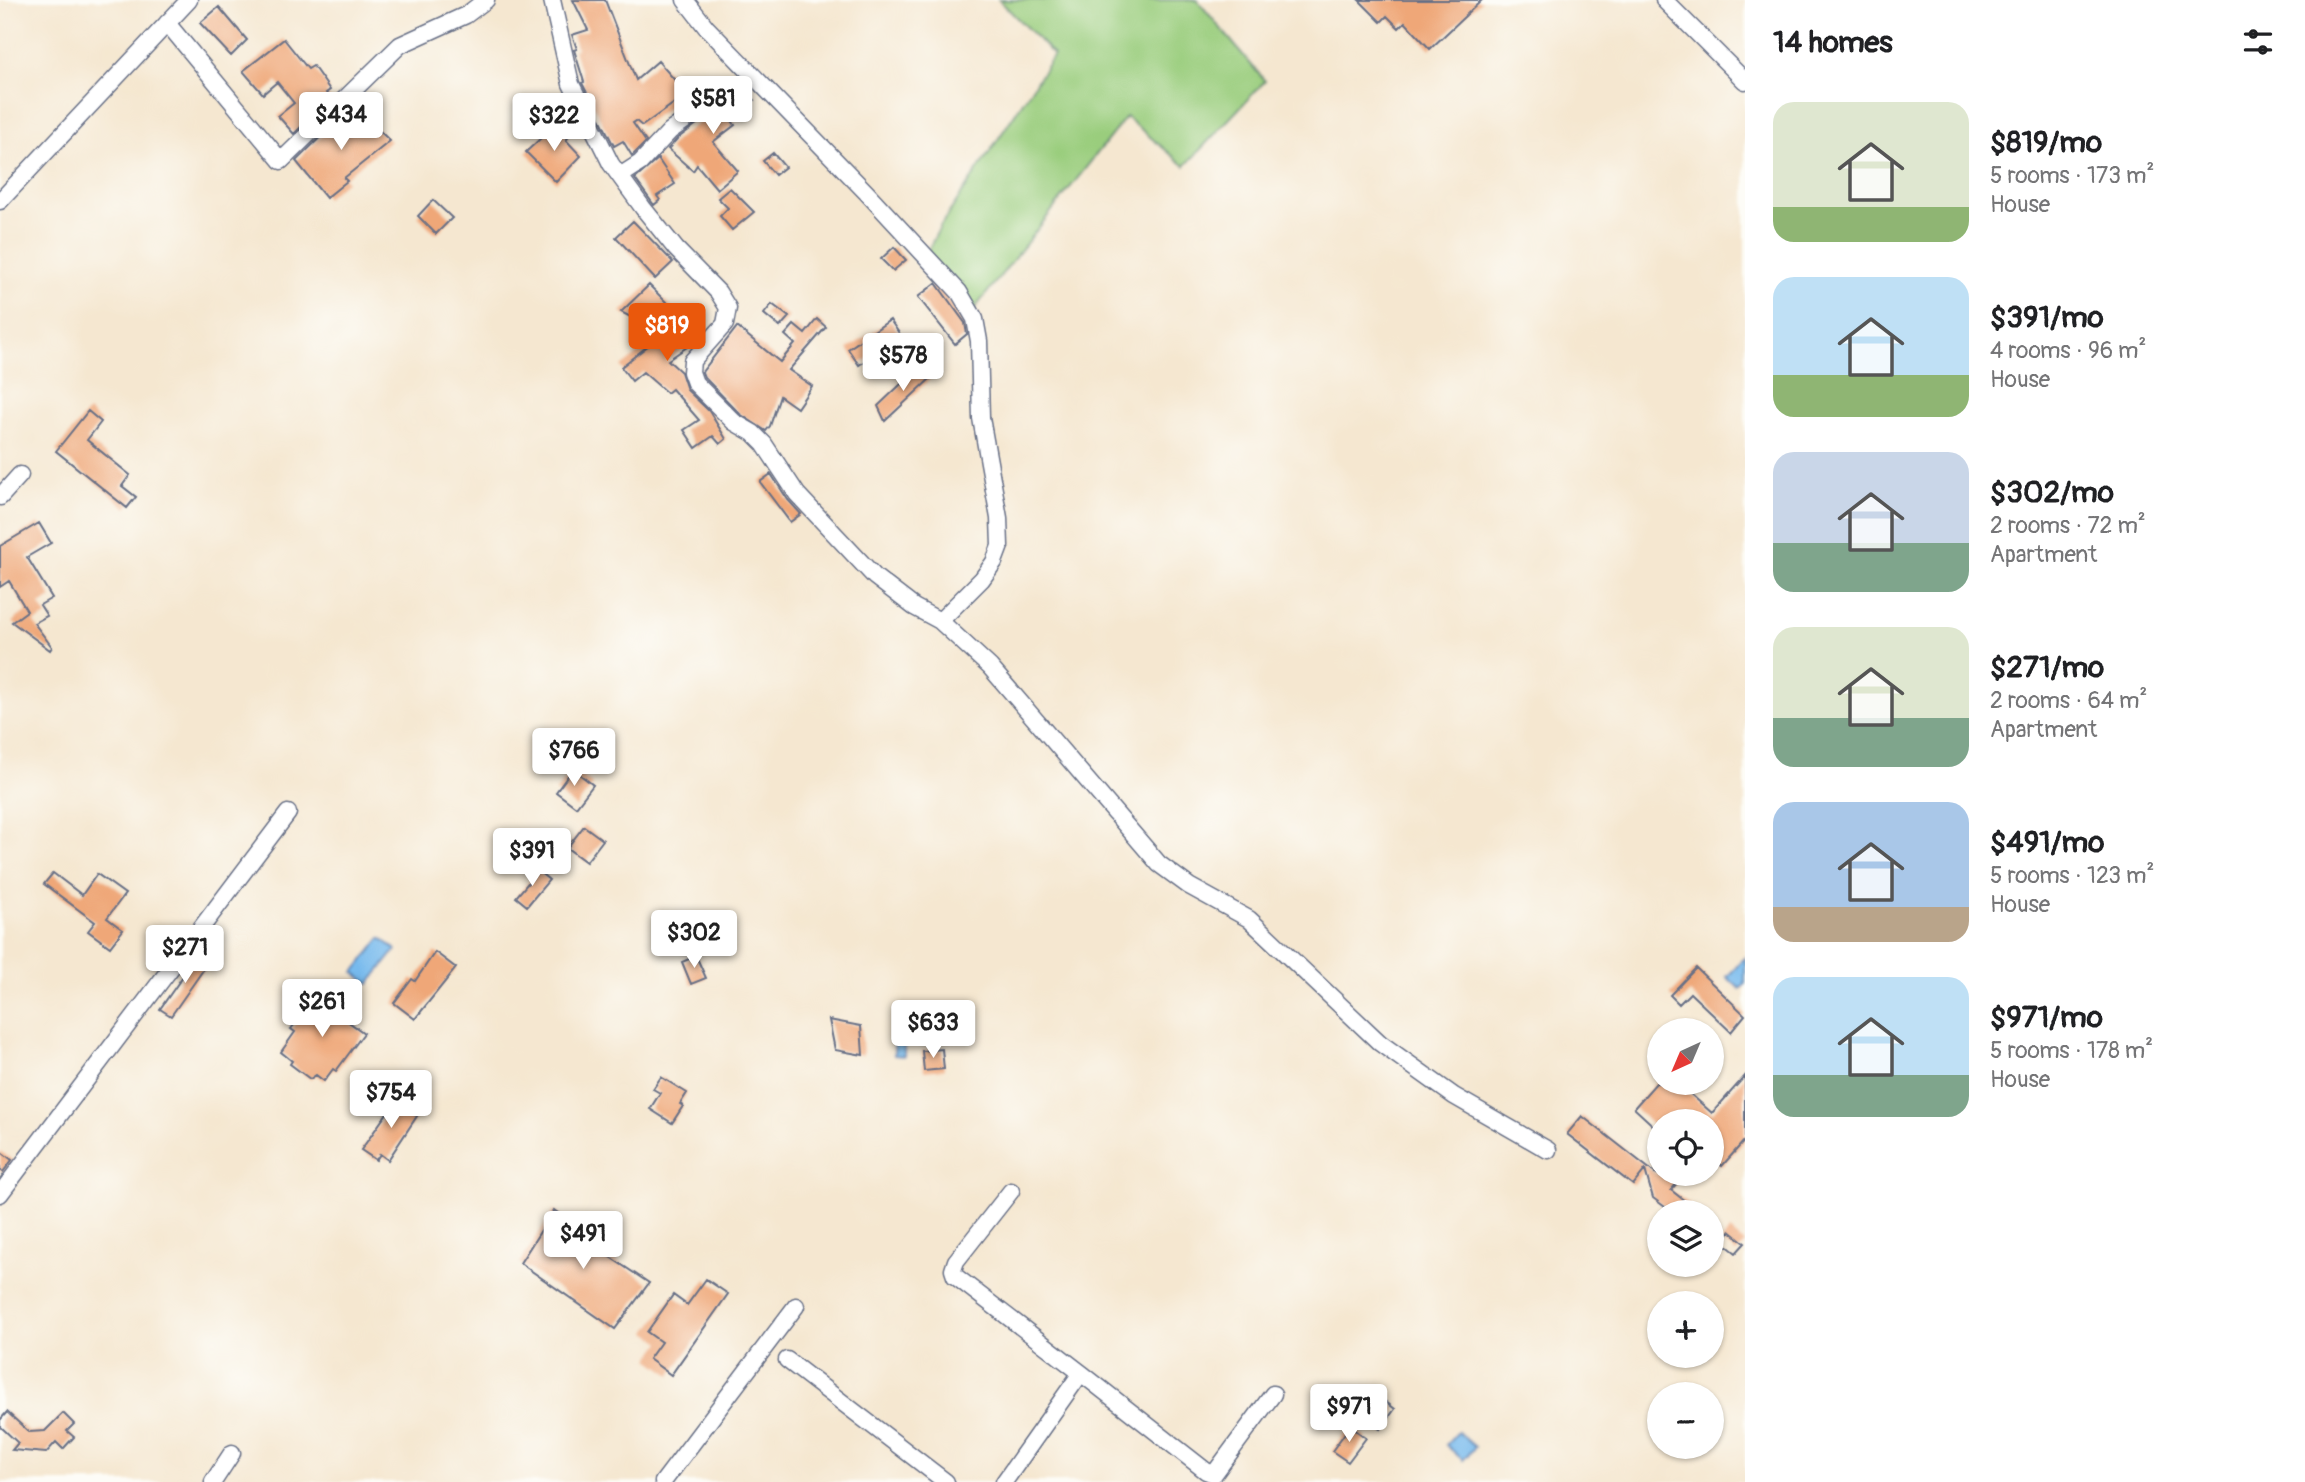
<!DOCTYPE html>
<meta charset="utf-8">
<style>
:root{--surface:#fff;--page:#f2f2f2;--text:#202124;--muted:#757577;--accent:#ea580c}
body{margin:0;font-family:Pangolin,sans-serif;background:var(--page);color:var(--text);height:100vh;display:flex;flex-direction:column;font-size:26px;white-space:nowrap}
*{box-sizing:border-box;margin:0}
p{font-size:23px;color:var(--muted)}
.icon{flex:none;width:38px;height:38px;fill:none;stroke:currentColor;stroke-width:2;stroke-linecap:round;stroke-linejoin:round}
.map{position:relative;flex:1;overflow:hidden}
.sheet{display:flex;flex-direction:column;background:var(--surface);width:560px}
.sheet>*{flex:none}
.needle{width:46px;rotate:224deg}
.buttons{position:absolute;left:1647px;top:1018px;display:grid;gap:14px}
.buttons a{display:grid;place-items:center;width:77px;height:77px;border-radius:50%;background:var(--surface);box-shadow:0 2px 5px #0004;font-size:35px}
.price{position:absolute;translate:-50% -60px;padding:0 16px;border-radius:7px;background:#fff;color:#222;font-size:23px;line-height:46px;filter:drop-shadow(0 2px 4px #0008)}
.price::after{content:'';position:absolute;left:50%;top:42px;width:21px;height:16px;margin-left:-10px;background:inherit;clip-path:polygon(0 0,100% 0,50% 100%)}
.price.on{background:var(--accent);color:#fff}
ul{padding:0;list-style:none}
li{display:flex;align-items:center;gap:21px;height:175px;padding:0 28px}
li span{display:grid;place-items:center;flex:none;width:196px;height:140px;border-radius:21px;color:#555}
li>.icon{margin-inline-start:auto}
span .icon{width:84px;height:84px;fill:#fffc;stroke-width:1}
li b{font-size:30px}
h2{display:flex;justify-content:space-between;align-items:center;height:84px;padding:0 28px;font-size:30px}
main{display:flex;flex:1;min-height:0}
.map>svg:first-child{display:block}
</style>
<main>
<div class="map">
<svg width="1745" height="1482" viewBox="0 0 1745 1482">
<rect width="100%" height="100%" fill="#fdfcf7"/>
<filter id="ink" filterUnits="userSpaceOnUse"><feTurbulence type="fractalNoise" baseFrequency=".0143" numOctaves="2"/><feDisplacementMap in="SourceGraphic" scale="14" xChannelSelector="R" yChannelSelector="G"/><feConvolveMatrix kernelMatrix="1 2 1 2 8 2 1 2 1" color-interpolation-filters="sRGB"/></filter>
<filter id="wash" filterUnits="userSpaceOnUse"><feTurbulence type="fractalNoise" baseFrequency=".00686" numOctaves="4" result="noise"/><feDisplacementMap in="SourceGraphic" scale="28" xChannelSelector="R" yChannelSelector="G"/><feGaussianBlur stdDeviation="1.57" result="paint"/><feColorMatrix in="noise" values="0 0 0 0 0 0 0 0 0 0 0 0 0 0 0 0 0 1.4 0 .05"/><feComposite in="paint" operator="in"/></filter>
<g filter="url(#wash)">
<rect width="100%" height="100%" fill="#f5e7d0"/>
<path fill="#9acd7d" stroke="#5a7e6e" stroke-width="2" d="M 999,0 L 1197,0 L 1265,81 L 1185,166 L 1126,117 L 972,312 L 925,256 L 941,225 L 1054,55 Z"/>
<path fill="#77baed" stroke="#4974a6" stroke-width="2" d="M 381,938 L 396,950 L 369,984 L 354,972 Z
M 1745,957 L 1745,984 L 1740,989 L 1727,977 Z
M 896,1010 L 906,1010 L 904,1056 L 894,1055 Z
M 1458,1432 L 1475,1447 L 1463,1460 L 1446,1445 Z"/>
<g id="blocks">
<path fill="#efa778" d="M 573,0 L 605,0 L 636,80 L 658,61 L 687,94 L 642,126 L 636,121 L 633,123 L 646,142 L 632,156 L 623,141 L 614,146 L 582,83 L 584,82 L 575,53 L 574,50 L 577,49 L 572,35 L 588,30 Z
M 1359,0 L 1482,0 L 1430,49 L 1405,22 L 1399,28 L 1387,16 L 1381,22 Z
M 219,7 L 247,40 L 231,56 L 200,23 Z
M 284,39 L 308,69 L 313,66 L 330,90 L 326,93 L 330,98 L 294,134 L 278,116 L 294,103 L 277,82 L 263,94 L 243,71 Z
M 739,80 L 754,100 L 730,118 L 735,125 L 713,142 L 738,171 L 717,189 L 697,165 L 693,171 L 668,149 L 677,139 L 710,114 L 711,107 L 706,100 L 716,90 L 720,94 Z
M 345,113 L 353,121 L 361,113 L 390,141 L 344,178 L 347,181 L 326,198 L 296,161 Z
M 556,124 L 568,138 L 566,140 L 581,156 L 556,182 L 526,152 Z
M 773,153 L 785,167 L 775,175 L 763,161 Z
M 658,159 L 675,184 L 657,196 L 660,200 L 654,205 L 635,179 Z
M 730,188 L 754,212 L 732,230 L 720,216 L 728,208 L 718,198 Z
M 433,200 L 452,218 L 436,234 L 418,216 Z
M 633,221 L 673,262 L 655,279 L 616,237 Z
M 894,247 L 906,260 L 893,271 L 881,259 Z
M 936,283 L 965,323 L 967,334 L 955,344 L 918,297 Z
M 649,285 L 672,308 L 664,316 L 687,347 L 668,360 L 681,372 L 687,390 L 709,411 L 726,439 L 720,444 L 713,436 L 696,448 L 684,430 L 699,420 L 672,389 L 667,393 L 643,372 L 632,381 L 621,367 L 663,334 L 621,312 Z
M 772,304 L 789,317 L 780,327 L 764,314 Z
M 817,319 L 826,327 L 789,370 L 812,386 L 797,408 L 780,396 L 770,426 L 766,431 L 740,414 L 704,377 L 702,372 L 737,327 L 780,362 L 795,344 L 785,335 L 794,325 L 805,334 Z
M 890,320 L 901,336 L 859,365 L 848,349 Z
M 919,367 L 930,379 L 885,421 L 878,406 Z
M 88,411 L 101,422 L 87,440 L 130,475 L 122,486 L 136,497 L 127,508 L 56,451 Z
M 771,474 L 788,500 L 801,514 L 790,522 L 760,482 Z
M 39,523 L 51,543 L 27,557 L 52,598 L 40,605 L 47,616 L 34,623 L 52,647 L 50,650 L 12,622 L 27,611 L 9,581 L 0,587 L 0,546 Z
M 573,769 L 593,785 L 576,807 L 556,792 Z
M 584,826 L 603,840 L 586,862 L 567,848 Z
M 538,871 L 549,880 L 527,906 L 516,897 Z
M 53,873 L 82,895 L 97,874 L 125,894 L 107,918 L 123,930 L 110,947 L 88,931 L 95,922 L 44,884 Z
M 435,952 L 456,968 L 415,1019 L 394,1003 L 412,979 L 415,981 Z
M 199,953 L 210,960 L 171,1016 L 160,1009 Z
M 696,956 L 706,978 L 691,984 L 682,962 Z
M 1696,968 L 1745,1015 L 1731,1032 L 1690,993 L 1679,1004 L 1670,995 Z
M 331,995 L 353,1011 L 346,1020 L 364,1033 L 336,1071 L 333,1069 L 324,1081 L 316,1075 L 310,1079 L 290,1064 L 292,1061 L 281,1052 L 295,1032 L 291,1029 L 312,1001 L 322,1008 Z
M 829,1020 L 861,1026 L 863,1055 L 835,1050 Z
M 942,1049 L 944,1069 L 924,1071 L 922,1051 Z
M 1745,1076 L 1745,1140 L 1722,1166 L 1712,1157 L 1712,1122 L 1659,1122 L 1659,1131 L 1634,1108 L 1656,1083 L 1678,1083 L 1712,1113 Z
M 661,1077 L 687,1093 L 680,1104 L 683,1106 L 672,1123 L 650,1109 L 660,1093 L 653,1089 Z
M 399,1096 L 415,1107 L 412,1113 L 417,1116 L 388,1160 L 380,1154 L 376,1160 L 361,1150 Z
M 1582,1116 L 1656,1174 L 1685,1174 L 1671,1190 L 1700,1213 L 1673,1213 L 1653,1198 L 1645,1170 L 1633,1185 L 1567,1134 Z
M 0,1151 L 12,1160 L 3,1172 L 0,1170 Z
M 554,1210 L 577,1227 L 574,1233 L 649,1283 L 615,1329 L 520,1263 Z
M 1730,1231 L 1745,1243 L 1736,1253 L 1721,1241 Z
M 706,1279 L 728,1294 L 671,1375 L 649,1359 L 661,1342 L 647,1332 L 673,1295 L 687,1305 Z
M 1382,1399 L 1395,1409 L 1380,1429 L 1367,1419 Z
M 7,1412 L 29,1432 L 45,1431 L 63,1413 L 74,1424 L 67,1431 L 74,1437 L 63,1449 L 56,1442 L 46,1453 L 12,1450 L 18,1443 L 0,1426 L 0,1420 Z
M 1350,1426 L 1366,1438 L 1348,1462 L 1332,1451 Z"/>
</g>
</g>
<g filter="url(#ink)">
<use href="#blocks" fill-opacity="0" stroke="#676f86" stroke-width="2"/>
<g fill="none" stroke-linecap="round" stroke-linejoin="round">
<defs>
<path id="minor" d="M 552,0 L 571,84 L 611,164 L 643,208 L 676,249 L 718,292 L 728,308 L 725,324 L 692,361 L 691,372 L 695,383 L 734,422 L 753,433 L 764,444 L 797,494 L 875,577 L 914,607 L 940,621 L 990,667 L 1159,864 L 1189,886 L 1249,919 L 1380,1043 L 1454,1096 L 1548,1150
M 685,0 L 706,27 L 866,192 L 959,292 L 975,319 L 979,341 L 981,418 L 999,518 L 1000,546 L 994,562 L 982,579 L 940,621
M 1664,0 L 1745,81
M 167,23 L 281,161 L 400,45 L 466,15 L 486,0
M 620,176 L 640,163 L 670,131 L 701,109
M 0,201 L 189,0
M 0,497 L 20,475
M 1011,1191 L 956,1261 L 953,1270 L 955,1276 L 1081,1373
M 0,1194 L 288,813
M 787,1360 L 946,1482
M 213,1482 L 232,1453
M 663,1482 L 796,1306
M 1004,1482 L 1081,1373 L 1206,1471 L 1214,1474 L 1273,1394"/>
</defs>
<use href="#minor" stroke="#676f86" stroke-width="19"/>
<use href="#minor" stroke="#fff" stroke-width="16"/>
</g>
</g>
</svg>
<div class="buttons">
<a><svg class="needle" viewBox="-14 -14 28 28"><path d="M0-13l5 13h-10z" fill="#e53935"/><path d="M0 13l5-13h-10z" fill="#757577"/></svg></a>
<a><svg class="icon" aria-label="locate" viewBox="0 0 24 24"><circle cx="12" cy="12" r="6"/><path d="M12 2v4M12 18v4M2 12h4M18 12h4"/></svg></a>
<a><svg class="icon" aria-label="layers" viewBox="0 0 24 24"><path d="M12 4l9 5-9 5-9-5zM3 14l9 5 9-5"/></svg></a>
<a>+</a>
<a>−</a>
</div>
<b class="price" style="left:713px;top:136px">$581</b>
<b class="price" style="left:341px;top:152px">$434</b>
<b class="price" style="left:554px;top:153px">$322</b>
<b class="price on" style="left:667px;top:363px">$819</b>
<b class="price" style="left:903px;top:393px">$578</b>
<b class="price" style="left:574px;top:788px">$766</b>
<b class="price" style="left:532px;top:888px">$391</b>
<b class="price" style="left:694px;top:970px">$302</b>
<b class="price" style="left:185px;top:985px">$271</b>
<b class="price" style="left:322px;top:1039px">$261</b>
<b class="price" style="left:933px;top:1060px">$633</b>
<b class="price" style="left:391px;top:1130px">$754</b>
<b class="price" style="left:583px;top:1271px">$491</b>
<b class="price" style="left:1349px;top:1444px">$971</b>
</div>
<section class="sheet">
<h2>14 homes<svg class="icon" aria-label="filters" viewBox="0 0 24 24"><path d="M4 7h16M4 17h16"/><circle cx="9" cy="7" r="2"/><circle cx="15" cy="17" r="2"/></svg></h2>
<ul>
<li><span style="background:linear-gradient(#dfe7d0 75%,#8fb573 0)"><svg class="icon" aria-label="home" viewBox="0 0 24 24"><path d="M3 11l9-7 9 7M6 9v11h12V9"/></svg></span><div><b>$819/mo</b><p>5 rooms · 173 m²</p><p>House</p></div></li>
<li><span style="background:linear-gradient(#bfe0f5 70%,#8fb573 0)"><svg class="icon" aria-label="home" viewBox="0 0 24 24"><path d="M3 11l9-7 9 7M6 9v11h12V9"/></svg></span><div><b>$391/mo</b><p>4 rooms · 96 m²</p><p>House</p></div></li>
<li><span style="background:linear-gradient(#c9d6e8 65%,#7fa58c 0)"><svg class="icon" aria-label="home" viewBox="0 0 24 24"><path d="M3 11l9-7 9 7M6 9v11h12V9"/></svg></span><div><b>$302/mo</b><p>2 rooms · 72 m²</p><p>Apartment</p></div></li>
<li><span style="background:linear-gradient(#dfe7d0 65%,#7fa58c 0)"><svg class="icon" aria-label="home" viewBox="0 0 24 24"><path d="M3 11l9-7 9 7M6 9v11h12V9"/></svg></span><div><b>$271/mo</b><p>2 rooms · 64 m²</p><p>Apartment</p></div></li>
<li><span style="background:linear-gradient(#a9c7e8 75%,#b9a48a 0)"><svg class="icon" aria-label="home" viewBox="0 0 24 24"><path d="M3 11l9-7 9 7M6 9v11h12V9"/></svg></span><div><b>$491/mo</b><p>5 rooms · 123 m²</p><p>House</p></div></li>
<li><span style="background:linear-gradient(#bfe0f5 70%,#7fa58c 0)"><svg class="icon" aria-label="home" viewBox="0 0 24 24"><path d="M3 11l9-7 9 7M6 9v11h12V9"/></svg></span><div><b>$971/mo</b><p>5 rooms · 178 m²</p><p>House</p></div></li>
</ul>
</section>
</main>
